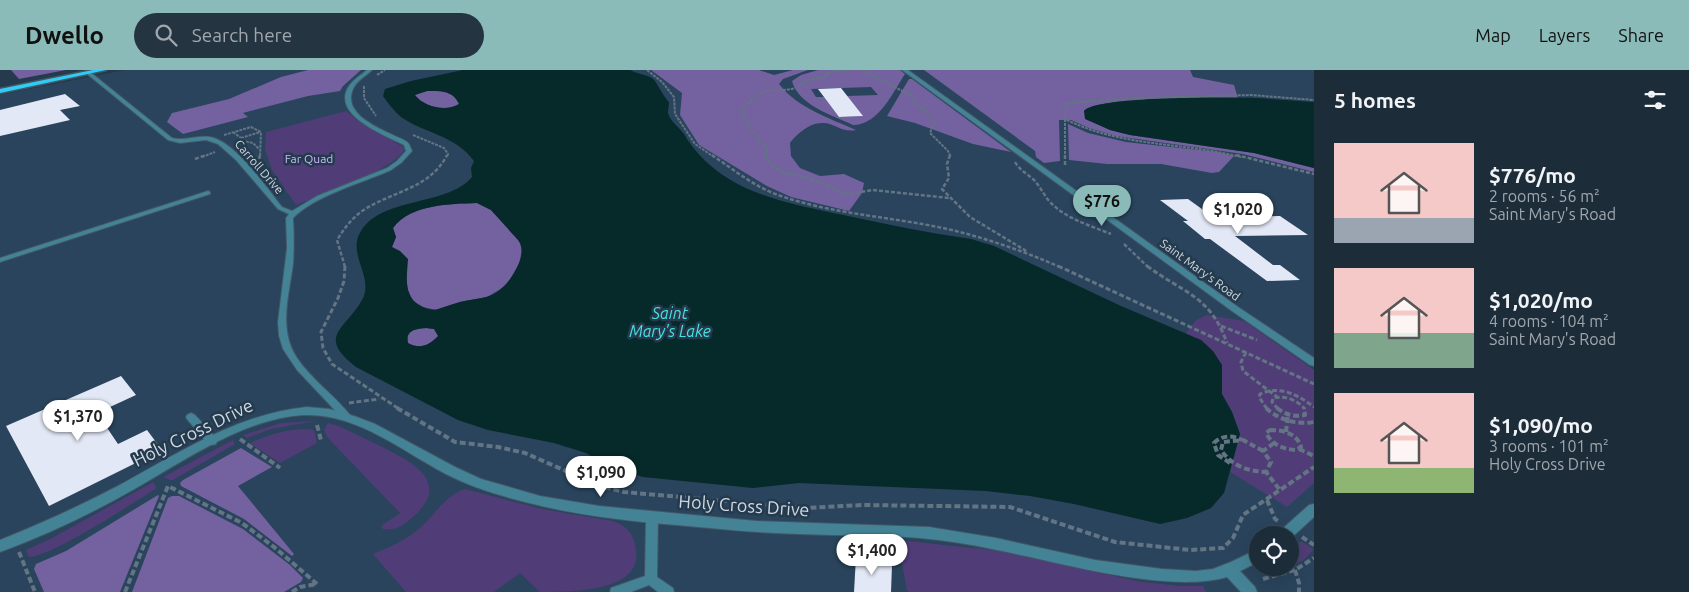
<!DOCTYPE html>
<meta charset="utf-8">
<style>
:root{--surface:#1c2c39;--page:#253441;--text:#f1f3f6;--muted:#a0a7ae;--line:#3a4853;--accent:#8bbbb9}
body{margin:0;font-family:Ubuntu,sans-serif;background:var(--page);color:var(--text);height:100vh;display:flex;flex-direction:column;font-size:19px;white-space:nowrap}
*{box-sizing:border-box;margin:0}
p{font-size:16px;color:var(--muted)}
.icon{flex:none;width:28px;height:28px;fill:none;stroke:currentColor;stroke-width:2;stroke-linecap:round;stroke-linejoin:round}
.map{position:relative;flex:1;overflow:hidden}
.sheet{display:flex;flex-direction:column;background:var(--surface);width:375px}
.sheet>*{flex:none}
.tools{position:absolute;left:1249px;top:456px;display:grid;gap:10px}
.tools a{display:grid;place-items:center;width:50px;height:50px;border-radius:50%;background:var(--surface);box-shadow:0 5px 20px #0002,0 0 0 1px var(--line);font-size:25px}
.price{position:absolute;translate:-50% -42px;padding:0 11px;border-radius:18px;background:#fff;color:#222;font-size:16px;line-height:32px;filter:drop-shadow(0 1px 2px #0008)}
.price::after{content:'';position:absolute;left:50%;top:30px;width:15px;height:11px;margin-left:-8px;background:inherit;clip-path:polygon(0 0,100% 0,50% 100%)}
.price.active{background:var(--accent);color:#111}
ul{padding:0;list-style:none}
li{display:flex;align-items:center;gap:15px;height:125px;padding:0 20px}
li span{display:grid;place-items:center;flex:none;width:140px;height:100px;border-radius:0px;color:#555}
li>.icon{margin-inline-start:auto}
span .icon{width:60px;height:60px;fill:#fffc;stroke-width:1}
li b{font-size:21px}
h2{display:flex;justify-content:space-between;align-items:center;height:60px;padding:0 20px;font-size:21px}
header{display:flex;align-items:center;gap:30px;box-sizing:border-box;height:70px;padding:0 25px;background:var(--accent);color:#111}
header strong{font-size:24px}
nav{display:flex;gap:28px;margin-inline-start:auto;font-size:18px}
.search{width:350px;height:45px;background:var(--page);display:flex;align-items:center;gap:12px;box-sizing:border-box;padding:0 18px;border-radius:28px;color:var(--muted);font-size:19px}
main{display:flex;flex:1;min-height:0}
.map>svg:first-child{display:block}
</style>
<header>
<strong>Dwello</strong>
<div class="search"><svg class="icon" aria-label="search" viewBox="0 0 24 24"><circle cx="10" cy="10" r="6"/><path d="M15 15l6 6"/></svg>Search here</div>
<nav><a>Map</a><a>Layers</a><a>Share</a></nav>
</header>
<main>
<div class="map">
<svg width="1314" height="522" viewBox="0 0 1314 522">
<rect width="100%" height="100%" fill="#253a4c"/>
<path fill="#29445c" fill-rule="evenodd" d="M 125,0 L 1314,0 L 1314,522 L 0,522 L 0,25 ZM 1258,465 L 1290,465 L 1290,498 L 1258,498 Z"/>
<path fill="#503d77" d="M 346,41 L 357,50 L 405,78 C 396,100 320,125 296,135 L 272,100 L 265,79 L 266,62 Z
M 1207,245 L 1244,251 L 1314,300 L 1314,413 L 1287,437 L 1230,402 L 1240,364 L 1232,342 L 1222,324 L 1222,295 L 1186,263 L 1196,250 Z
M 316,351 L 271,359 L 247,368 L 243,365 L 281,353 Z
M 328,353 C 344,357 359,366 374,373 C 404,388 455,409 414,446 C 404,455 396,461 383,459 L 381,456 L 400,443 L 327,367 L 324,360 Z
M 309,359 L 314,360 L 317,373 L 280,393 L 251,374 L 252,372 C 270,364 288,359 309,359 Z
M 233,370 L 235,374 L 173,410 L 170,410 L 163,407 Z
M 153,412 L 157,418 C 133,433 51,487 29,487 L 26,480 L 52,468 Z
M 465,419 L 542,439 L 613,451 C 628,457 634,464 636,480 C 643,522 571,522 540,522 L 520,503 L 494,522 L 406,522 L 373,484 C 390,477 407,470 421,457 C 436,444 444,426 465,419 Z
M 879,468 L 1001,481 L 1142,512 L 1181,516 L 1203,516 L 1206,522 L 910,522 L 907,521 L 899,477 L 879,474 Z
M 1301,471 L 1314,479 L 1303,491 L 1290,495 L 1290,482 Z"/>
<path fill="#7461a0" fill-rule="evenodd" d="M 11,0 L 66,0 L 19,9 Z
M 308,0 L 361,0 L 343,16 L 340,21 L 308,26 L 243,43 L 248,47 L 183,64 L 167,52 L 172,43 L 229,29 L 281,7 Z
M 651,0 L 759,0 L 774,5 L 793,0 L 808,0 L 783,9 L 779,14 C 798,38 829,48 856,60 C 841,63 834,52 822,53 C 809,53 797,64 790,73 L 791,86 L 800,98 L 820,106 L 844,104 L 864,113 L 862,123 L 849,141 L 791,127 L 767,116 L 699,75 L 680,45 L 682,23 Z
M 818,0 L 900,0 L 905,4 C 893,22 879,55 853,55 C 832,45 798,35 792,11 L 801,5 ZM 871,17 L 878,25 L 847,26 L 862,46 L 839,47 L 824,27 L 816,27 L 811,19 Z
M 924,0 L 1190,0 L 1193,7 L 1234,15 L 1238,28 C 1213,30 1095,25 1084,42 L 1110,60 L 1130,65 L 1254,83 L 1314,98 L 1314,102 L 1243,84 L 1116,66 L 1089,58 L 1071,50 L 1059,50 L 1060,91 L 1044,93 L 1036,87 L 1035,81 Z
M 909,9 L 912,9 L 1011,82 L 973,74 L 915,53 L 887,46 Z
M 427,21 C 440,21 453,20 459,34 C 446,42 424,37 414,25 Z
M 1068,54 L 1088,63 L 1126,72 L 1217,82 L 1234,86 L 1219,102 L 1212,103 L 1161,94 L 1107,94 L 1069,90 Z
M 477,133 L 491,140 L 522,174 L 522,188 L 507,215 L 487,227 L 460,232 L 436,240 L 423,237 L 413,231 L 408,220 L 406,207 L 407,198 L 392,177 L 396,167 L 393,158 C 411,134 450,134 477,133 Z
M 426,258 L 434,259 L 439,266 C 429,275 421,280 408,273 C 405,260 416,259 426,258 Z
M 241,378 L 272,397 L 238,416 L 294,484 L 292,486 L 244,449 L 181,416 L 180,413 L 183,410 Z
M 158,425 L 159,426 L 120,522 L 44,522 L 34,499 L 36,494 L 66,481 Z
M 172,426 L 179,426 L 243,459 L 290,495 L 303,508 L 301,512 L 284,522 L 132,522 L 168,428 Z"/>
<path fill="#062929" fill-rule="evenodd" d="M 463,0 L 630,0 C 637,4 646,4 653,9 C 656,11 663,26 669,32 C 669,35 668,39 668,43 C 670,51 679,57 684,64 C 719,123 786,133 848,146 C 889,155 930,163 971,169 L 994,176 L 1121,236 L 1201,270 L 1213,281 L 1222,295 L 1222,324 L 1232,342 L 1240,364 L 1224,423 L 1211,438 L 1187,448 L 1160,454 L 1074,434 L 1030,426 L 986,421 L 799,413 L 753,418 L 643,407 L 608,396 L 586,383 L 554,373 L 488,360 L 458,350 L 356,297 C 316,266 345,260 362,230 C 375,207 346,184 361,161 C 383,126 446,137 472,107 L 471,98 L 474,91 C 455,65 426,64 401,47 C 394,41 388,33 383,26 L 385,19 L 411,11 ZM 427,21 C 440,21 453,20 459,34 C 446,42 424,37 415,25 ZM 477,133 L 491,140 L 518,170 C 530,185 508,217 494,224 C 484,229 471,229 460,232 C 452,234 445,237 438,239 C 432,241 424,238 419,235 C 403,225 407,206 408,189 L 400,181 L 392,177 L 396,167 L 393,158 C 411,134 450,134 477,133 ZM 426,258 L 434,259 L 438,266 C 429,275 420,280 408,273 C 405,260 416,259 426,258 Z
M 1257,28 L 1314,32 L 1314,98 L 1254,83 L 1130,65 L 1110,60 L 1085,49 L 1084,41 C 1095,26 1232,27 1257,28 Z"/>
<path fill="#e3e8f6" d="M 841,18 L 863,46 L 839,47 L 818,19 Z
M 65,24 L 80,36 L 60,40 L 70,50 L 0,66 L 0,40 Z
M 1188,129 L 1213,147 L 1280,146 L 1308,165 L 1235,166 L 1273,195 L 1280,195 L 1300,210 L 1267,211 L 1210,169 L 1205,169 L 1183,151 L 1188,151 L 1160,130 Z
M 121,306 L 136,325 L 97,343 L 118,374 L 147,360 L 162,380 L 49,436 L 6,356 Z
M 856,487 L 892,495 L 891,522 L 854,522 Z"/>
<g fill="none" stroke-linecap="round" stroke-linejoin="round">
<defs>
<path id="service" d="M 367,0 L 372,0 C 366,6 356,11 353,19 C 342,44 378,58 395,66 C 399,68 406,70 409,74 C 410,76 411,79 412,81 L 401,93 L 391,100 C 362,113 314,126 293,148 C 294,164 294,179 293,194 C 289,225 278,260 297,288 C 311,309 334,325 350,345 L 351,347 L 350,349 L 342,349 L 330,335 L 297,300 L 283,279 L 279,266 L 278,252 L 287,178 L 286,148 L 289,144 L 278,139 L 236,90 L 218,74 L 206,70 L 180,73 L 168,70 L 86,3 L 90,2 L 172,68 C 186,72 200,63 214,68 C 238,76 266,117 282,137 L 292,141 L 317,126 L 387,98 L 397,91 L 406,81 L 404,75 C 385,65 330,45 349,16 C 354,9 361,5 367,0 Z
M 208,121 L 210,122 L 210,124 L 0,192 L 0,188 Z
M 191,343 L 195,345 L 216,368 L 217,371 L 216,374 L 212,375 L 208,374 L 187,349 L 186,347 L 187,345 Z
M 652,443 L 656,445 L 658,448 L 657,507 L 673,518 L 674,522 L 658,522 L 649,515 L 631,522 L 610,522 L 611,518 L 645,506 L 646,448 L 648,445 Z"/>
<path id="minor" d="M 902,0 L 908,0 L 1238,237 L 1314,288 L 1314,296 L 1310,295 L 1232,241 Z
M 307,337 L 329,339 L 354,346 L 375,354 L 455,397 L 481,409 L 540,426 L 599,436 L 756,451 L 929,457 L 996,468 L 1095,490 L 1162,499 L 1196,501 L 1213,499 L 1231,492 L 1258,479 L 1258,492 L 1240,501 L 1255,517 L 1257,522 L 1241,522 L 1227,507 C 1176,522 1083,499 1030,487 C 997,480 963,472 929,469 C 886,464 843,466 800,464 C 759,463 718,459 677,455 C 626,451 575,445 525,432 C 498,425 471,417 446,404 C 402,381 357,343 304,345 C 243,348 181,393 129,422 C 88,445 44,466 0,482 L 0,470 C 40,454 80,436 118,416 C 179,383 237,344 307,337 Z
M 1314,434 L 1314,447 L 1290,469 L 1290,465 L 1278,465 L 1280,461 L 1309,435 Z"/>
<path id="primary" d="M 93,0 L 106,0 L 0,23 L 0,19 Z"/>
</defs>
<use href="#service" stroke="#435767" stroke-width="2"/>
<use href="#minor" stroke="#435767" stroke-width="2"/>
<use href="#primary" stroke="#435767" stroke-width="3"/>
<path stroke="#637584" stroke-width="2" stroke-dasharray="3 1" stroke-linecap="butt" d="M 647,0 L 662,12 L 674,27 L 675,44 L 695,74 L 714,87
M 862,0 C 879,8 894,18 912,25 L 914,33 L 926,41 L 934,53 L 930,63 L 948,81 L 951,87
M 377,5 L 385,0
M 364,16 L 364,28 L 376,46
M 1065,49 L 1065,87
M 233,62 L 241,68 L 239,70 L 241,74
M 224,65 L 251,57 L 261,62 L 260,87
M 413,65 L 444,78 L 448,84 L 447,87
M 241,68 L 260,62
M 238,70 L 253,73 L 259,79
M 202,87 L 215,82
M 766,87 L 767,79 L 749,57 L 741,39 C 747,35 757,24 763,22 C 776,18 795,24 805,11 L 827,6 L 827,2 L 849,0
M 1241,87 C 1181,72 1121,77 1065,49 L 1064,39 L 1068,33 L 1135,28 L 1251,25 L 1314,30"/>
<path stroke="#637584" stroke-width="2.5" stroke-dasharray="4 2" stroke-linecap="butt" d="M 712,85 C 734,100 756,118 781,126 C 839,146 901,147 960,162 C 994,171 1028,183 1060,197
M 766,85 L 766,89 L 772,96 L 786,103 L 806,107 L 847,124 L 873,120 L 949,128
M 950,85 L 947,94 L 949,108 L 942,119 L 970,147 L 1028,182
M 1065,85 L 1065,96
M 1236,85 L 1314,104
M 195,89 L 206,85
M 1015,92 C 1020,101 1028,104 1035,111 C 1041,118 1045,127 1051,133 C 1067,149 1091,156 1111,164
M 258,95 L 260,85
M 1124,174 L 1148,197
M 345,197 L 337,170 C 344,159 351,149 362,141 C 392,121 430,119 447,85"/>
<path stroke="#637584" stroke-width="3" stroke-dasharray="5 2.5" stroke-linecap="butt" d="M 345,196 L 344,211 L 338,228 L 321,262 L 323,278 L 332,294 L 399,339
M 1058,196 L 1314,314
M 1147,196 C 1183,223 1210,225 1227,273
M 1221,256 L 1257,270
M 1246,282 L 1241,292 L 1243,301 L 1277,327
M 349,333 L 379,329
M 1267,339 L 1259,327 L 1260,324 C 1280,315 1298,325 1314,337
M 1278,339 L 1272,332 L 1273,328 C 1285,325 1297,330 1305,339"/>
<path stroke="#637584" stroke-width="4" stroke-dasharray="6 3" stroke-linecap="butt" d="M 397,338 L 455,372 L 498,377 L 525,383 L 600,416 L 624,422 L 805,438 L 863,435 L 1010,437 L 1115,472 L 1190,480 L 1223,478 L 1233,468 L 1243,445 L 1314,397
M 1266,338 C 1279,350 1297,355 1314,352
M 1277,338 C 1286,345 1294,347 1305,345 L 1304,338
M 317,355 L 321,370
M 1270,360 C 1283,360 1297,363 1301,377 L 1296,380 C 1283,379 1272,375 1266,363 Z
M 1286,362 L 1288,344
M 240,369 L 280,398
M 1274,373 L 1263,381 L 1271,392 L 1266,402 L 1279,419
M 1299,379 L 1314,386
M 1263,381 L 1243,370 L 1223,372 L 1221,380 C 1232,396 1247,401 1266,402
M 1230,393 L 1218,385 L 1214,373 C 1222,365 1232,365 1242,370
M 1267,430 L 1275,449 L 1280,452
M 1302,467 L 1314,475
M 19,482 L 35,522
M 1295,500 L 1299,513 L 1299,522
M 1263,509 L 1295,500 L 1314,488
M 125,522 L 168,416 L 242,453 L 274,477 L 317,514
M 292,522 L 300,517 L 317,514"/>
<use href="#service" fill="#448396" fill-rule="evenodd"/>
<use href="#minor" fill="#448396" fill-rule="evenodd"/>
<use href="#primary" fill="#2fcdf5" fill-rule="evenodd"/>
</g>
<g text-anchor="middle" stroke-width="5" stroke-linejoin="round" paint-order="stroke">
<g font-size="12" fill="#cbb7ff" stroke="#253a4c">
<text x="309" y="93">Far Quad</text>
</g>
<g font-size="12" fill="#ccd9e4" stroke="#253a4c">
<text transform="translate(259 97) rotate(49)" y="4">Carroll Drive</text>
<text transform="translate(1200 200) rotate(36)" y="4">Saint Mary's Road</text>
</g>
<g font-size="16" font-style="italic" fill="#43e3e2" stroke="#253a4c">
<text x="670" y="249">Saint<tspan x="670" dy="18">Mary's Lake</tspan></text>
</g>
<g font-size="18" fill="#ccd9e4" stroke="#253a4c">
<text transform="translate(193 363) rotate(-26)" y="6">Holy Cross Drive</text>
<text transform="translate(744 436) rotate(4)" y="6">Holy Cross Drive</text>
</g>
</g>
</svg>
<div class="tools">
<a><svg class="icon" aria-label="locate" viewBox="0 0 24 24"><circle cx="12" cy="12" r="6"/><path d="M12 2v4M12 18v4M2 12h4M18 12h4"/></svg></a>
</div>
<b class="price active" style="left:1102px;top:157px">$776</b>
<b class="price" style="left:1238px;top:165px">$1,020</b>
<b class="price" style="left:78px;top:372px">$1,370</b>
<b class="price" style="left:601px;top:428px">$1,090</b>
<b class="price" style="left:872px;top:506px">$1,400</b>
</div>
<section class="sheet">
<h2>5 homes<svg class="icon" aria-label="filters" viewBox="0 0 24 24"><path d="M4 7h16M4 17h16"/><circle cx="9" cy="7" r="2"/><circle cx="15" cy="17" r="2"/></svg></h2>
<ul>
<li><span style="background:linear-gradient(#f6c9c9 75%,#9aa5b1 0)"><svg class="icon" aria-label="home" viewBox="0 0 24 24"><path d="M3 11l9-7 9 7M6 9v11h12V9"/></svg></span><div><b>$776/mo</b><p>2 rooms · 56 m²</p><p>Saint Mary's Road</p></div></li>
<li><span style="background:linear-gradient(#f6c9c9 65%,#7fa58c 0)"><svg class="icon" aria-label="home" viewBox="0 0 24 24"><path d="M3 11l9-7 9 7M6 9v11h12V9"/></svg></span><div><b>$1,020/mo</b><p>4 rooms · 104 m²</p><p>Saint Mary's Road</p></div></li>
<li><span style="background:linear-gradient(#f6c9c9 75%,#8fb573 0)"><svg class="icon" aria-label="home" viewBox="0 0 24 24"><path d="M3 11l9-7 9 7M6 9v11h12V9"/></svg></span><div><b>$1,090/mo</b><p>3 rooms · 101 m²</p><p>Holy Cross Drive</p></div></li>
</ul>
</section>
</main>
